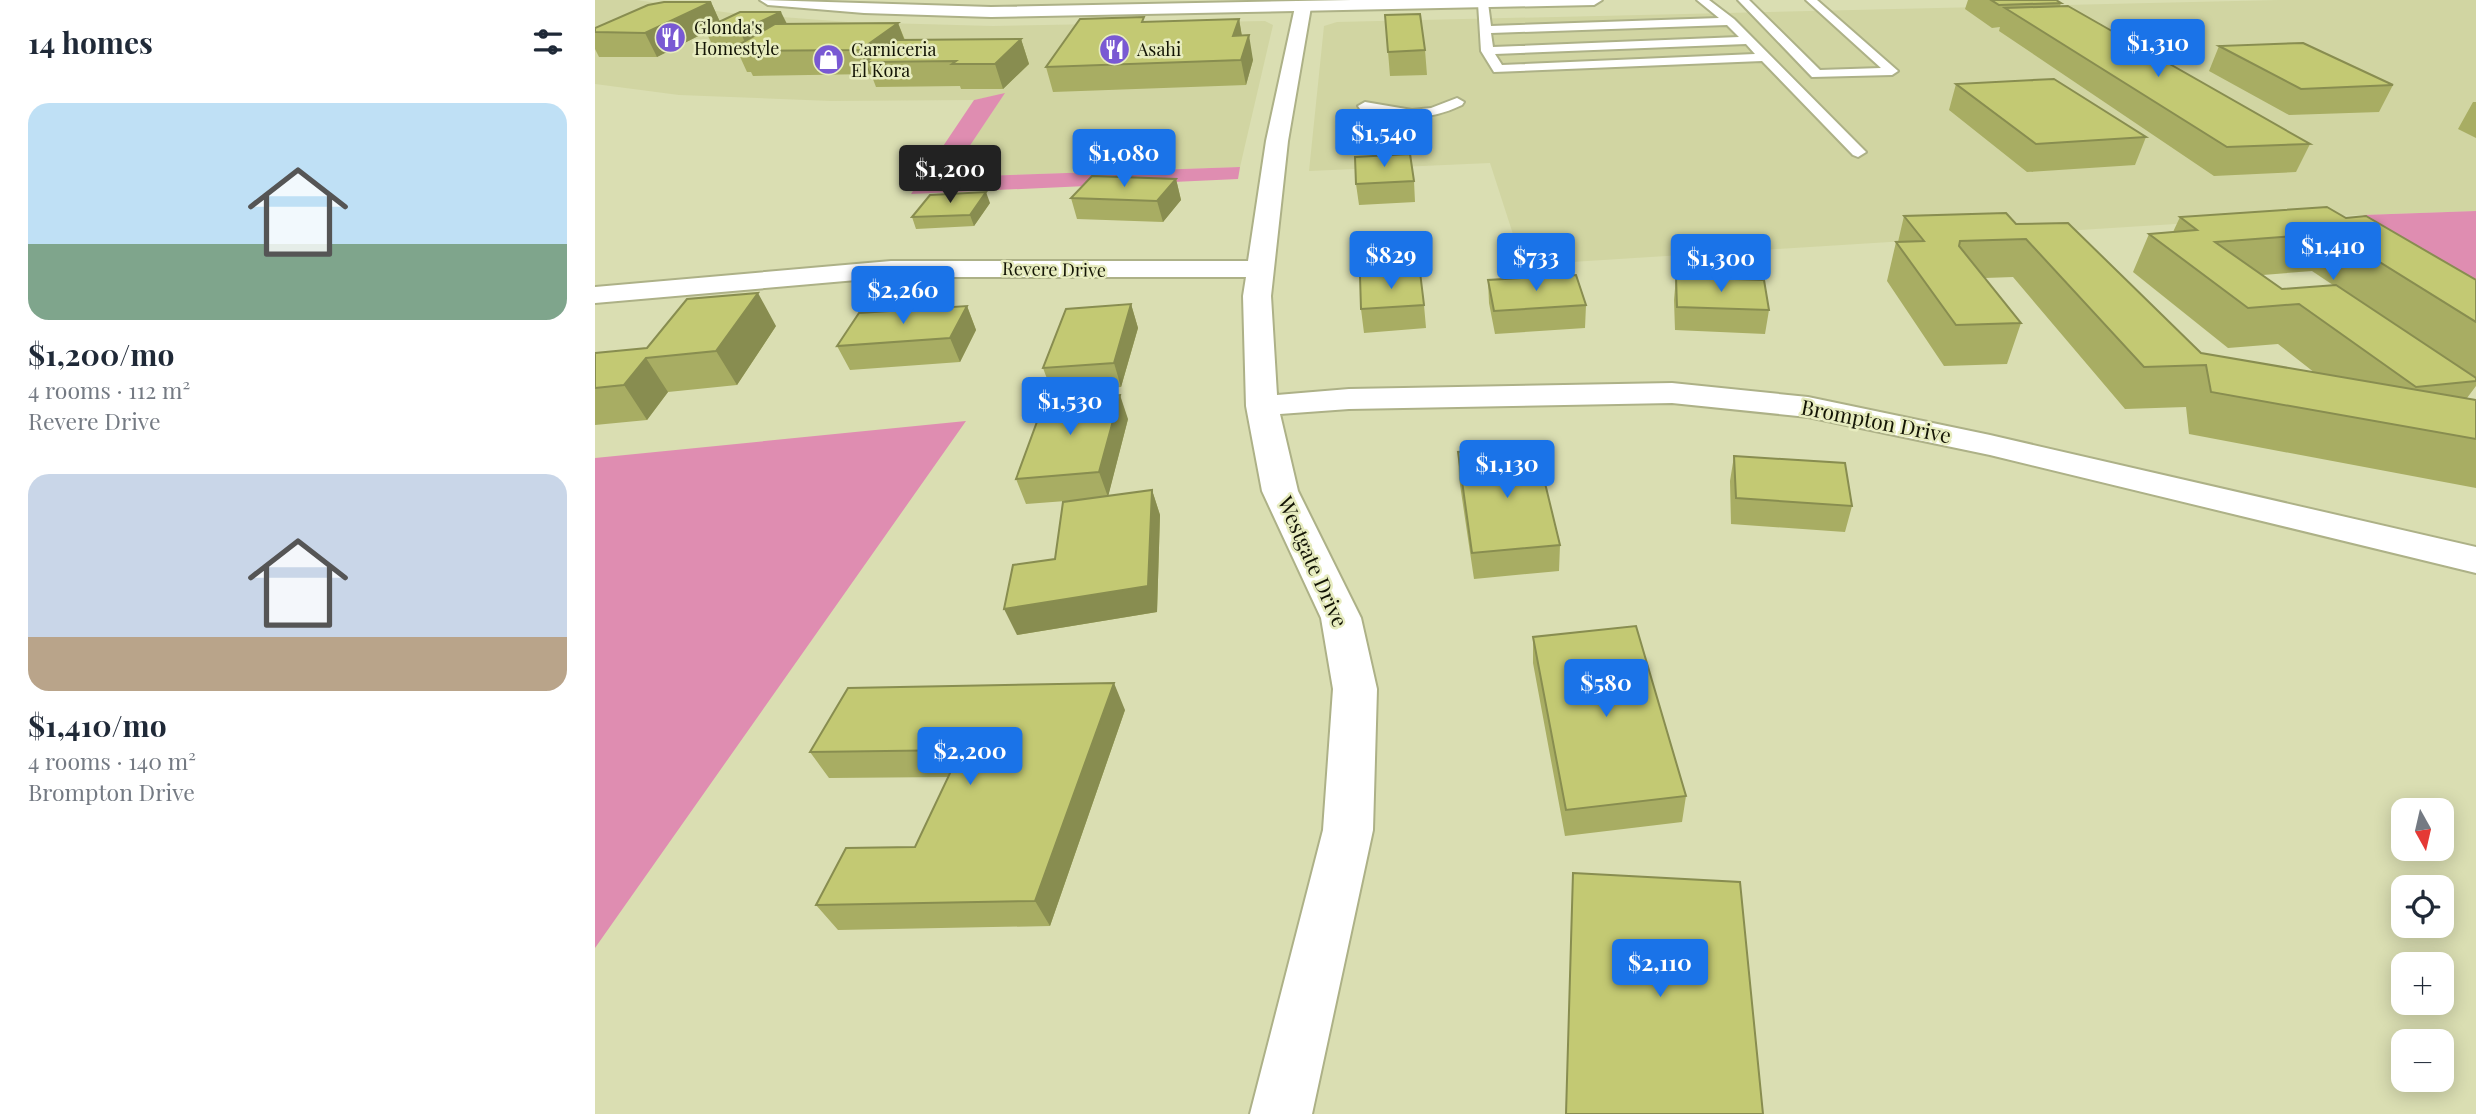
<!DOCTYPE html>
<meta charset="utf-8">
<style>
:root{--surface:#fff;--page:#f6f6f7;--text:#1f2937;--muted:#747a83;--accent:#1a73e8}
body{margin:0;font-family:"Playfair Display",serif;background:var(--page);color:var(--text);height:100vh;display:flex;flex-direction:column;font-size:26px;white-space:nowrap}
*{box-sizing:border-box;margin:0}
p{font-size:23px;color:var(--muted)}
.icon{flex:none;width:38px;height:38px;fill:none;stroke:currentColor;stroke-width:2;stroke-linecap:round;stroke-linejoin:round}
.map{position:relative;flex:1;overflow:hidden}
.side{display:flex;flex-direction:column;background:var(--surface);width:595px}
.side>*{flex:none}
.needle{width:46px;rotate:172deg}
.buttons{position:absolute;left:1796px;top:798px;display:grid;gap:14px}
.buttons a{display:grid;place-items:center;width:63px;height:63px;border-radius:14px;background:var(--surface);box-shadow:0 4px 18px #0003;font-size:35px}
.price{position:absolute;translate:-50% -60px;padding:0 16px;border-radius:7px;background:var(--accent);color:#fff;font-size:23px;line-height:46px;filter:drop-shadow(0 2px 4px #0008)}
.price::after{content:'';position:absolute;left:50%;top:42px;width:21px;height:16px;margin-left:-10px;background:inherit;clip-path:polygon(0 0,100% 0,50% 100%)}
.price.active{background:#222;color:#fff}
ul{padding:0;list-style:none}
li{display:grid;align-content:center;gap:14px;height:371px;padding:0 28px}
li span{display:grid;place-items:center;height:217px;border-radius:21px;color:#555}
li>.icon{margin-inline-start:auto}
span .icon{width:126px;height:126px;fill:#fffc;stroke-width:1}
li b{font-size:30px}
h2{display:flex;justify-content:space-between;align-items:center;height:84px;padding:0 28px;font-size:30px}
main{display:flex;flex:1;min-height:0}
.map>svg:first-child{display:block}
</style>
<main>
<section class="side">
<h2>14 homes<svg class="icon" aria-label="filters" viewBox="0 0 24 24"><path d="M4 7h16M4 17h16"/><circle cx="9" cy="7" r="2"/><circle cx="15" cy="17" r="2"/></svg></h2>
<ul>
<li><span style="background:linear-gradient(#bfe0f5 65%,#7fa58c 0)"><svg class="icon" aria-label="home" viewBox="0 0 24 24"><path d="M3 11l9-7 9 7M6 9v11h12V9"/></svg></span><div><b>$1,200/mo</b><p>4 rooms · 112 m²</p><p>Revere Drive</p></div></li>
<li><span style="background:linear-gradient(#c9d6e8 75%,#b9a48a 0)"><svg class="icon" aria-label="home" viewBox="0 0 24 24"><path d="M3 11l9-7 9 7M6 9v11h12V9"/></svg></span><div><b>$1,410/mo</b><p>4 rooms · 140 m²</p><p>Brompton Drive</p></div></li>
</ul>
</section>
<div class="map">
<svg width="1881" height="1114" viewBox="0 0 1881 1114">
<rect width="100%" height="100%" fill="#dadeb2"/>
<path fill="#d1d5a2" d="M 0,0 L 41,0 L 136,13 L 253,22 L 398,26 L 670,21 L 678,25 L 645,167 L 354,177 L 409,94 L 379,100 L 236,101 L 84,95 L 0,84 Z
M 1684,0 L 1881,0 L 1881,211 L 1676,218 L 928,265 L 895,163 L 714,171 L 729,26 L 742,22 Z"/>
<path fill="#df8db1" d="M 410,93 L 354,177 L 645,167 L 643,179 L 316,194 L 379,100 Z
M 1881,211 L 1881,280 L 1768,215 Z
M 371,421 L 0,948 L 0,458 Z"/>
<g fill="none" stroke-linecap="round" stroke-linejoin="round">
<defs>
<path id="lane" d="M 887,0 L 893,3 L 896,26 L 1124,18 L 1102,0 L 1114,0 L 1139,19 L 1271,152 L 1263,157 L 1258,155 L 1167,61 L 899,72 L 886,51 L 883,3 ZM 1132,25 L 1144,37 L 898,47 L 896,33 ZM 1151,44 L 1160,54 L 907,65 L 900,54 Z
M 1143,0 L 1154,0 L 1225,70 L 1286,68 L 1211,0 L 1222,0 L 1303,71 L 1297,75 L 1217,77 Z
M 862,98 L 869,102 L 867,105 C 832,122 801,120 765,109 L 763,106 L 770,102 L 817,110 L 836,108 Z"/>
<path id="street" d="M 708,2 L 716,7 L 693,141 L 676,296 L 682,395 L 754,389 L 1077,383 L 1213,397 L 1395,435 L 1881,547 L 1881,573 L 1395,455 L 1213,417 L 1077,403 L 754,409 L 685,414 L 703,491 L 766,618 L 782,689 L 778,830 L 717,1114 L 655,1114 L 728,830 L 738,689 L 726,618 L 667,491 L 651,406 L 648,296 L 651,277 L 296,277 L 0,303 L 0,287 L 296,261 L 653,261 L 671,141 L 700,7 Z"/>
<path id="primary" d="M 165,0 L 396,7 L 757,0 L 1007,0 L 999,5 L 396,17 L 269,13 L 173,5 Z"/>
</defs>
<use href="#lane" stroke="#adb187" stroke-width="4"/>
<use href="#street" stroke="#adb187" stroke-width="4"/>
<use href="#primary" stroke="#adb187" stroke-width="4"/>
<use href="#lane" fill="#fff" fill-rule="evenodd"/>
<use href="#street" fill="#fff" fill-rule="evenodd"/>
<use href="#primary" fill="#fff" fill-rule="evenodd"/>
</g>
<path fill="#a8ad63" fill-rule="evenodd" d="M 1373,0 L 1461,0 L 1466,3 L 1465,6 L 1715,144 L 1701,172 L 1619,176 L 1404,31 L 1405,27 L 1397,28 L 1370,9 Z
M 116,2 L 125,22 L 192,24 L 303,23 L 310,40 L 426,39 L 434,64 L 408,89 L 366,89 L 365,86 L 281,87 L 276,74 L 158,76 L 156,72 L 152,72 L 141,48 L 119,48 L 111,32 L 62,57 L 4,57 L 0,49 L 0,28 Z
M 790,15 L 830,50 L 832,75 L 795,76 Z
M 644,19 L 647,36 L 658,60 L 651,85 L 458,92 L 451,67 L 550,22 Z
M 1624,46 L 1798,85 L 1784,112 L 1694,115 L 1614,71 Z
M 1361,84 L 1551,137 L 1540,165 L 1432,172 L 1354,110 Z
M 1878,102 L 1881,102 L 1881,138 L 1863,129 Z
M 581,179 L 586,200 L 568,222 L 482,219 L 476,198 Z
M 819,181 L 820,202 L 764,205 L 761,184 Z
M 395,203 L 379,226 L 321,229 L 317,217 Z
M 1309,216 L 1421,224 L 1606,353 L 1720,373 L 1683,344 L 1633,348 L 1538,272 L 1554,234 L 1578,232 L 1585,217 L 1751,218 L 1881,280 L 1881,386 L 1872,398 L 1881,400 L 1881,488 L 1594,434 L 1591,407 L 1530,409 L 1418,277 L 1390,278 L 1426,323 L 1412,364 L 1349,366 L 1292,281 L 1301,242 L 1303,242 ZM 1717,271 L 1738,285 L 1687,289 L 1668,275 Z
M 1081,277 L 1174,310 L 1170,334 L 1080,330 L 1079,300 Z
M 893,280 L 991,305 L 990,328 L 900,334 L 894,303 Z
M 536,304 L 543,328 L 526,387 L 457,392 L 448,368 Z
M 829,305 L 831,328 L 769,333 L 766,309 Z
M 372,306 L 381,330 L 365,362 L 255,370 L 242,346 Z
M 181,326 L 142,385 L 73,392 L 52,420 L 0,425 L 0,353 L 52,348 Z
M 533,419 L 513,496 L 557,490 L 565,515 L 562,612 L 422,635 L 460,559 L 484,500 L 431,504 L 421,479 Z
M 863,452 L 965,545 L 964,571 L 879,579 L 864,478 Z
M 1139,456 L 1257,506 L 1250,532 L 1136,524 L 1135,481 Z
M 938,637 L 1091,796 L 1087,822 L 970,836 L 938,663 Z
M 530,710 L 455,926 L 243,930 L 221,905 L 320,847 L 353,777 L 234,778 L 215,752 Z"/>
<path fill="#888d50" d="M 116,2 L 125,22 L 124,22 L 125,25 L 111,31 L 111,32 L 62,57 L 50,33 Z
M 186,12 L 194,28 L 152,47 L 145,31 Z
M 644,19 L 648,43 L 638,36 Z
M 303,23 L 312,47 L 271,62 L 276,74 L 275,75 L 265,50 Z
M 654,35 L 658,60 L 651,85 L 646,60 Z
M 426,39 L 434,64 L 408,89 L 400,64 Z
M 581,179 L 586,200 L 568,222 L 562,201 Z
M 391,192 L 395,203 L 379,226 L 375,215 Z
M 163,293 L 181,326 L 142,385 L 121,351 Z
M 536,304 L 543,328 L 526,387 L 519,363 Z
M 372,306 L 381,330 L 365,362 L 355,338 Z
M 51,358 L 73,392 L 52,420 L 29,385 Z
M 525,395 L 533,419 L 513,497 L 504,472 Z
M 557,490 L 565,515 L 562,612 L 422,635 L 409,609 Z
M 519,683 L 530,710 L 455,926 L 440,901 Z"/>
<path fill="#c3c973" stroke="#888d50" stroke-width="2" d="M 1396,0 L 1461,0 L 1466,3 L 1404,5 Z
M 69,2 L 116,2 L 50,33 L 0,32 L 0,28 L 53,5 Z
M 1473,6 L 1715,144 L 1632,147 L 1410,8 Z
M 145,12 L 186,12 L 145,31 L 111,31 L 128,22 L 124,22 Z
M 825,14 L 830,50 L 793,52 L 790,15 Z
M 549,17 L 547,22 L 644,19 L 638,36 L 654,35 L 646,60 L 451,67 L 485,19 Z
M 303,23 L 265,50 L 147,51 L 154,47 L 140,47 L 180,24 Z
M 426,39 L 400,64 L 357,64 L 361,61 L 271,62 L 300,40 Z
M 1708,43 L 1798,85 L 1706,89 L 1624,46 Z
M 1459,79 L 1551,137 L 1441,144 L 1361,84 Z
M 815,154 L 819,181 L 761,184 L 760,157 Z
M 497,176 L 581,179 L 562,201 L 476,198 Z
M 391,192 L 375,215 L 317,217 L 335,195 Z
M 1732,207 L 1751,218 L 1771,216 L 1881,280 L 1881,322 L 1738,233 L 1620,242 L 1687,289 L 1741,285 L 1881,378 L 1881,381 L 1821,387 L 1704,304 L 1653,308 L 1554,234 L 1602,230 L 1585,217 Z
M 1411,213 L 1421,224 L 1473,223 L 1606,353 L 1881,400 L 1881,439 L 1616,392 L 1611,365 L 1549,367 L 1431,239 L 1365,241 L 1364,246 L 1426,323 L 1361,325 L 1301,242 L 1329,241 L 1309,216 Z
M 825,272 L 829,305 L 766,309 L 765,276 Z
M 981,275 L 991,305 L 899,311 L 893,280 Z
M 1081,277 L 1169,280 L 1174,310 L 1082,307 Z
M 163,293 L 121,351 L 51,358 L 29,385 L 0,388 L 0,353 L 52,348 L 92,299 Z
M 536,304 L 519,363 L 448,368 L 471,309 Z
M 372,306 L 355,338 L 242,346 L 264,313 Z
M 525,395 L 504,472 L 421,479 L 450,400 Z
M 941,446 L 965,545 L 877,553 L 863,452 Z
M 1139,456 L 1250,463 L 1257,506 L 1141,498 Z
M 557,490 L 553,586 L 409,609 L 418,565 L 460,559 L 468,502 Z
M 1041,626 L 1091,796 L 971,810 L 938,637 Z
M 519,683 L 440,901 L 221,905 L 251,848 L 320,847 L 366,750 L 215,752 L 253,688 Z
M 978,873 L 1145,882 L 1168,1114 L 971,1114 Z"/>
<defs>
<symbol id="restaurant-disc" viewBox="-11 -11 22 22"><circle r="9.5" fill="#7959d3" stroke="#e7ecbf"/><path d="M-5-6h1v4h1v-4h1v4h1v-4h1v5L-1.5 .5V6h-2V.5L-5-1ZM5-6V6H3V1.5H1.5Q1.5-4 5-6Z" fill="#fff"/></symbol>
<symbol id="shop-disc" viewBox="-11 -11 22 22"><circle r="9.5" fill="#7959d3" stroke="#e7ecbf"/><path d="M-5-2.5h2.3a2.7 3.5 0 0 1 5.4 0H5L5.5 6h-11ZM-1.5-2.5h3a1.5 2.3 0 0 0-3 0Z" fill="#fff"/></symbol>
</defs>
<g fill-rule="evenodd">
<use href="#restaurant-disc" x="58" y="20" width="35" height="35"/>
<use href="#restaurant-disc" x="502" y="32" width="35" height="35"/>
<use href="#shop-disc" x="216" y="42" width="35" height="35"/>
</g>
<g text-anchor="middle" stroke-width="5" stroke-linejoin="round" paint-order="stroke">
<g font-size="18" fill="#131405" stroke="#e7ecbf" text-anchor="start">
<text x="99" y="34">Glonda's<tspan x="99" dy="21">Homestyle</tspan></text>
<text x="256" y="56">Carniceria<tspan x="256" dy="21">El Kora</tspan></text>
<text x="542" y="56">Asahi</text>
</g>
<g font-size="18" fill="#131405" stroke="#e7ecbf">
<text transform="translate(459 270) rotate(1)" y="6">Revere Drive</text>
</g>
<g font-size="21" fill="#131405" stroke="#e7ecbf">
<text transform="translate(1281 422) rotate(11)" y="7">Brompton Drive</text>
<text transform="translate(717 562) rotate(66)" y="7">Westgate Drive</text>
</g>
</g>
</svg>
<div class="buttons">
<a><svg class="needle" viewBox="-14 -14 28 28"><path d="M0-13l5 13h-10z" fill="#e53935"/><path d="M0 13l5-13h-10z" fill="#747a83"/></svg></a>
<a><svg class="icon" aria-label="locate" viewBox="0 0 24 24"><circle cx="12" cy="12" r="6"/><path d="M12 2v4M12 18v4M2 12h4M18 12h4"/></svg></a>
<a>+</a>
<a>−</a>
</div>
<b class="price" style="left:1563px;top:79px">$1,310</b>
<b class="price" style="left:789px;top:169px">$1,540</b>
<b class="price" style="left:529px;top:189px">$1,080</b>
<b class="price active" style="left:355px;top:205px">$1,200</b>
<b class="price" style="left:1738px;top:282px">$1,410</b>
<b class="price" style="left:796px;top:291px">$829</b>
<b class="price" style="left:941px;top:293px">$733</b>
<b class="price" style="left:1126px;top:294px">$1,300</b>
<b class="price" style="left:308px;top:326px">$2,260</b>
<b class="price" style="left:475px;top:437px">$1,530</b>
<b class="price" style="left:912px;top:500px">$1,130</b>
<b class="price" style="left:1011px;top:719px">$580</b>
<b class="price" style="left:375px;top:787px">$2,200</b>
<b class="price" style="left:1065px;top:999px">$2,110</b>
</div>
</main>
